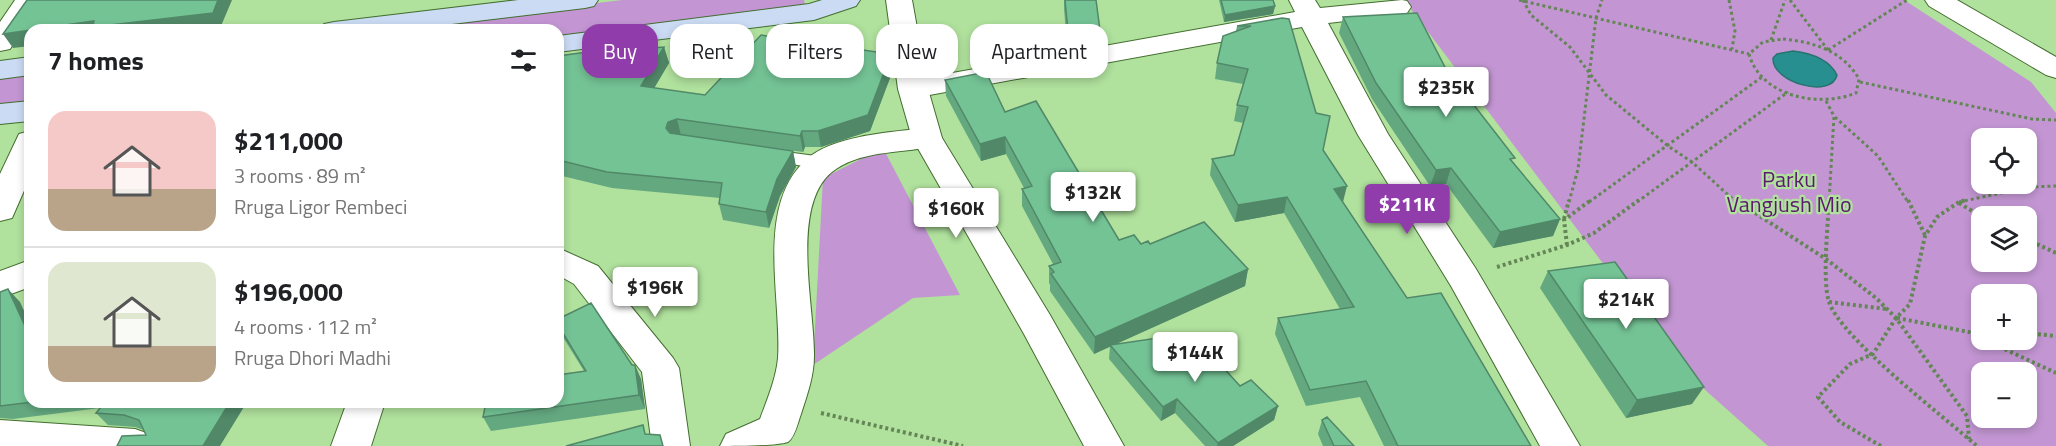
<!DOCTYPE html>
<meta charset="utf-8">
<style>
:root{--surface:#fff;--page:#f2f2f2;--text:#202124;--muted:#757577;--line:#e0e0e0;--accent:#903dab}
body{margin:0;font-family:"Titillium Web",sans-serif;background:var(--page);color:var(--text);height:100vh;display:flex;flex-direction:column;font-size:22px;white-space:nowrap}
*{box-sizing:border-box;margin:0}
p{font-size:20px;color:var(--muted)}
.icon{flex:none;width:33px;height:33px;fill:none;stroke:currentColor;stroke-width:2;stroke-linecap:round;stroke-linejoin:round}
.map{position:relative;flex:1;overflow:hidden}
.drawer{position:absolute;left:24px;top:24px;width:540px;height:384px;display:flex;flex-direction:column;background:var(--surface);border-radius:18px;box-shadow:0 3px 9px #0003}
.drawer>*{flex:none}
.hud{position:absolute;left:582px;top:24px;width:570px;height:54px;display:flex;gap:12px}
.buttons{position:absolute;left:1971px;top:128px;display:grid;gap:12px}
.buttons a{display:grid;place-items:center;width:66px;height:66px;border-radius:12px;background:var(--surface);box-shadow:0 3px 9px #0003;font-size:30px}
.price{position:absolute;translate:-50% -51px;padding:0 14px;border-radius:6px;background:#fff;color:#222;font-size:20px;line-height:39px;filter:drop-shadow(0 2px 3px #0008)}
.price::after{content:'';position:absolute;left:50%;top:36px;width:18px;height:14px;margin-left:-9px;background:inherit;clip-path:polygon(0 0,100% 0,50% 100%)}
.price.on{background:var(--accent);color:#fff}
ul{padding:0;list-style:none}
li{display:flex;align-items:center;gap:18px;height:150px;padding:0 24px}
li+li{border-top:2px solid var(--line)}
li span{display:grid;place-items:center;flex:none;width:168px;height:120px;border-radius:18px;color:#555}
li>.icon{margin-inline-start:auto}
span .icon{width:72px;height:72px;fill:#fffc;stroke-width:1}
li b{font-size:26px}
h2{display:flex;justify-content:space-between;align-items:center;height:72px;padding:0 24px;font-size:26px}
.pill{padding:0 21px;border-radius:18px;background:var(--surface);box-shadow:0 3px 9px #0003;font-size:21px;line-height:54px}
.pill.on{background:var(--accent);color:#fff}
.map>svg:first-child{display:block}
</style>
<div class="map">
<svg width="2056" height="446" viewBox="0 0 2056 446">
<rect width="100%" height="100%" fill="#b0e19d"/>
<path fill="#c396d3" fill-rule="evenodd" d="M 622,0 L 804,0 L 806,9 L 558,39 L 558,30 L 367,30 Z
M 1404,0 L 1904,0 L 2031,82 L 2056,113 L 2056,446 L 1768,446 L 1685,372 ZM 1982,138 L 2026,138 L 2026,183 L 1982,183 ZM 1982,216 L 2026,216 L 2026,261 L 1982,261 ZM 1982,294 L 2026,294 L 2026,339 L 1982,339 ZM 1982,372 L 2026,372 L 2026,417 L 1982,417 Z
M 30,70 L 30,105 L 0,108 L 0,74 Z
M 883,148 L 960,295 L 913,298 L 813,365 L 823,178 Z"/>
<path fill="#288f91" stroke="#26746d" stroke-width="1.5" d="M 1793,51 C 1810,53 1829,59 1837,75 C 1832,99 1772,83 1773,58 L 1777,54 Z"/>
<g fill="none" stroke-linecap="round" stroke-linejoin="round">
<defs>
<path id="service" d="M 771,150 L 823,157 L 832,163 L 823,169 L 765,160 L 763,156 L 765,152 Z"/>
<path id="minor" d="M 15,0 L 41,0 L 10,49 L 0,51 L 0,22 Z
M 1289,0 L 1315,0 L 1320,8 L 1402,0 L 1407,1 L 1411,7 L 1407,13 L 1398,15 L 1328,23 L 1388,134 L 1476,269 L 1580,446 L 1540,446 L 1451,286 L 1358,135 L 1302,27 L 913,98 L 903,95 L 898,89 L 903,83 L 913,80 L 1295,12 Z
M 1925,0 L 1957,0 L 2056,57 L 2056,78 L 2046,75 L 1929,6 Z
M 927,128 L 938,131 L 942,138 L 938,145 C 905,154 866,149 836,169 C 788,200 815,307 814,356 C 814,376 807,395 801,414 C 798,422 795,437 788,442 C 776,446 736,446 720,446 L 726,434 L 760,419 C 767,400 776,379 778,358 C 782,296 753,199 812,155 C 840,135 893,132 927,128 Z
M 30,131 L 30,177 L 12,218 L 0,221 L 0,174 L 19,134 Z
M 558,248 L 598,266 L 673,358 L 679,368 L 690,446 L 652,446 L 642,372 L 574,284 L 558,275 Z
M 30,260 L 30,287 L 0,298 L 0,271 Z
M 347,402 L 385,402 L 371,446 L 331,446 Z
M 0,420 L 135,429 L 149,434 L 155,446 L 0,446 Z"/>
<path id="tertiary" d="M 886,0 L 912,0 L 928,89 L 942,138 L 1050,315 L 1124,446 L 1084,446 L 1024,334 L 912,138 L 898,89 Z"/>
<path id="secondary" d="M 518,0 L 598,0 L 594,6 L 585,8 L 402,30 L 320,30 L 324,24 L 334,22 Z
M 822,0 L 860,0 L 856,6 L 814,20 L 558,52 L 558,36 L 809,4 Z
M 30,57 L 30,75 L 0,79 L 0,61 Z
M 30,101 L 30,121 L 0,124 L 0,104 Z"/>
</defs>
<use href="#service" stroke="#436e2f" stroke-width="2"/>
<use href="#minor" stroke="#436e2f" stroke-width="2"/>
<use href="#tertiary" stroke="#436e2f" stroke-width="2"/>
<use href="#secondary" stroke="#436e2f" stroke-width="2"/>
<path stroke="#648657" stroke-width="3" stroke-dasharray="3 3" stroke-linecap="butt" d="M 1519,0 L 1749,54
M 1523,0 L 1531,15 L 1570,47 L 1606,95 L 1668,146 L 1692,162 L 1736,202
M 1729,0 L 1735,31 L 1732,49
M 1790,0 L 1828,50
M 1783,39 C 1814,42 1843,51 1859,79 L 1856,93 C 1819,108 1761,97 1749,54 L 1763,42 Z
M 1771,40 L 1785,0
M 1828,50 L 1907,0
M 1860,82 L 2032,119 L 2056,120
M 1826,101 L 1834,116 L 1829,202
M 1835,117 L 1878,156 L 1908,202
M 1569,202 L 1578,169 L 1596,18 L 1602,0
M 1589,202 L 1762,77
M 1637,202 L 1788,92
M 1959,202 L 2029,187 L 2056,186"/>
<path stroke="#648657" stroke-width="4" stroke-dasharray="3 3" stroke-linecap="butt" d="M 1735,200 L 1826,259 L 1876,298 L 1896,318 L 1967,416 L 1969,439
M 1829,200 C 1828,225 1822,280 1829,302 C 1841,338 1944,417 1977,446
M 1908,200 L 1925,235
M 1959,203 L 1982,217
M 1564,219 L 1569,200
M 2026,239 L 2056,253
M 1567,245 L 1564,220 L 1591,200
M 1497,267 L 1567,245 L 1594,233 L 1639,200
M 1829,302 L 1887,309
M 1897,318 L 1969,332 L 1982,338
M 1973,332 L 1982,333
M 2026,333 L 2056,336
M 1983,339 L 2056,373
M 821,413 L 963,446
M 1881,446 L 1840,422 L 1818,397 L 1850,364 L 1873,354 L 1896,318 L 1910,304 L 1925,236 L 1937,217 L 1959,202 L 1966,200"/>
<use href="#service" fill="#fff" fill-rule="evenodd"/>
<use href="#minor" fill="#fff" fill-rule="evenodd"/>
<use href="#tertiary" fill="#fff" fill-rule="evenodd"/>
<use href="#secondary" fill="#cadbf3" fill-rule="evenodd"/>
</g>
<path fill="#64a880" d="M 1064,0 L 1096,0 L 1100,30 L 1099,44 L 1067,45 L 1064,9 Z
M 1219,0 L 1273,0 L 1275,6 L 1273,14 L 1224,22 Z
M 1343,17 L 1446,69 L 1513,162 L 1560,219 L 1553,236 L 1493,248 L 1446,184 L 1430,186 L 1372,99 L 1339,33 Z
M 1282,18 L 1323,150 L 1343,202 L 1407,298 L 1531,446 L 1384,446 L 1360,397 L 1306,406 L 1275,334 L 1278,318 L 1340,309 L 1284,213 L 1235,222 L 1210,175 L 1212,159 L 1234,155 L 1243,123 L 1234,121 L 1237,105 L 1243,84 L 1215,79 L 1217,63 L 1236,31 L 1237,26 Z
M 664,47 L 669,63 L 654,88 L 705,95 L 891,54 L 893,70 L 870,131 L 821,147 L 805,147 L 803,152 L 681,135 L 793,151 L 796,167 L 780,196 L 769,228 L 723,220 L 719,204 L 720,198 L 612,188 L 558,175 L 558,56 Z
M 945,80 L 1005,112 L 1119,240 L 1141,244 L 1150,244 L 1248,269 L 1245,286 L 1113,345 L 1240,386 L 1278,406 L 1274,420 L 1233,446 L 1205,446 L 1175,413 L 1161,421 L 1109,359 L 1110,346 L 1094,354 L 1050,291 L 1050,285 L 1049,283 L 1049,266 L 1053,264 L 1022,206 L 1022,189 L 1024,188 L 1006,154 L 981,161 L 946,96 Z
M 1548,271 L 1692,404 L 1626,418 L 1540,288 Z
M 0,292 L 20,302 L 30,402 L 102,402 L 100,408 L 13,419 L 0,418 Z
M 558,319 L 641,379 L 645,409 L 491,431 L 483,417 L 584,371 L 561,334 L 558,327 Z
M 247,402 L 146,435 L 144,430 L 135,427 L 108,425 L 96,413 Z
M 424,402 L 479,402 L 478,404 Z
M 1322,420 L 1354,446 L 1323,446 L 1318,434 Z"/>
<path fill="#518868" d="M 218,0 L 232,0 L 221,26 L 191,30 L 31,30 L 94,21 Z
M 1275,6 L 1273,14 L 1224,22 L 1225,15 Z
M 30,30 L 30,46 L 13,48 L 3,34 Z
M 664,47 L 669,63 L 646,102 L 641,86 Z
M 891,54 L 893,70 L 870,131 L 821,147 L 818,131 Z
M 677,119 L 681,135 L 673,138 L 666,128 L 668,122 Z
M 802,131 L 805,147 L 803,152 L 800,136 Z
M 1005,137 L 1006,154 L 981,161 L 980,144 Z
M 793,151 L 796,167 L 780,196 L 769,228 L 766,212 L 777,179 Z
M 1451,168 L 1446,184 L 1430,186 L 1436,170 Z
M 1347,186 L 1343,202 L 1334,189 Z
M 1287,197 L 1284,213 L 1235,222 L 1238,205 Z
M 1560,219 L 1553,236 L 1493,248 L 1500,232 Z
M 1248,269 L 1245,286 L 1094,354 L 1095,337 Z
M 8,289 L 20,302 L 30,324 L 30,332 L 25,326 Z
M 635,365 L 641,379 L 645,409 L 639,395 Z
M 1704,387 L 1692,404 L 1626,418 L 1637,400 Z
M 1177,399 L 1175,413 L 1161,421 L 1163,407 Z
M 94,402 L 102,402 L 100,408 Z
M 230,402 L 247,402 L 220,446 L 203,446 Z
M 1278,406 L 1274,420 L 1233,446 L 1217,446 L 1218,443 Z"/>
<path fill="#74c395" stroke="#518868" stroke-width="1.5" d="M 27,0 L 218,0 L 213,13 L 93,27 L 94,21 L 3,34 Z
M 1065,0 L 1096,0 L 1100,30 L 1068,31 Z
M 1221,0 L 1273,0 L 1275,6 L 1225,15 Z
M 1417,13 L 1446,69 L 1515,158 L 1510,159 L 1560,219 L 1500,232 L 1451,168 L 1436,170 L 1376,83 L 1343,17 Z
M 1282,18 L 1289,19 L 1316,113 L 1330,116 L 1323,150 L 1347,186 L 1334,189 L 1407,298 L 1441,293 L 1531,446 L 1398,446 L 1366,381 L 1310,390 L 1278,318 L 1354,307 L 1287,197 L 1238,205 L 1212,159 L 1234,155 L 1248,107 L 1237,105 L 1248,69 L 1217,63 L 1223,36 L 1251,26 L 1237,26 Z
M 761,35 L 891,54 L 868,115 L 818,131 L 802,131 L 800,136 L 677,119 L 668,122 L 666,128 L 670,133 L 793,151 L 777,179 L 766,212 L 719,204 L 722,183 L 607,172 L 558,160 L 558,56 L 580,53 L 664,47 L 641,86 L 705,95 Z
M 986,72 L 1005,112 L 1036,101 L 1119,240 L 1134,235 L 1141,244 L 1148,241 L 1150,244 L 1204,222 L 1248,269 L 1095,337 L 1051,274 L 1054,272 L 1049,266 L 1061,262 L 1022,189 L 1032,186 L 1005,137 L 980,144 L 945,80 Z
M 1615,262 L 1704,387 L 1637,400 L 1548,271 Z
M 8,289 L 25,326 L 30,325 L 30,402 L 33,402 L 0,406 L 0,292 Z
M 591,303 L 632,365 L 635,365 L 639,395 L 483,417 L 486,402 L 558,402 L 558,375 L 586,371 L 558,325 L 558,319 Z
M 1192,333 L 1240,386 L 1251,380 L 1278,406 L 1218,443 L 1177,399 L 1163,407 L 1110,345 Z
M 105,402 L 230,402 L 203,446 L 117,446 L 122,436 L 146,435 L 139,420 L 124,415 L 96,413 Z
M 1327,417 L 1354,446 L 1334,446 L 1322,420 Z
M 643,425 L 645,434 L 660,435 L 663,446 L 566,446 Z"/>
<g text-anchor="middle" stroke-width="4.5" stroke-linejoin="round" paint-order="stroke">
<g font-size="22" fill="#5b1a6f" stroke="#b0e19d">
<text x="1789" y="187">Parku<tspan x="1789" dy="25">Vangjush Mio</tspan></text>
</g>
</g>
</svg>
<div class="buttons">
<a><svg class="icon" aria-label="locate" viewBox="0 0 24 24"><circle cx="12" cy="12" r="6"/><path d="M12 2v4M12 18v4M2 12h4M18 12h4"/></svg></a>
<a><svg class="icon" aria-label="layers" viewBox="0 0 24 24"><path d="M12 4l9 5-9 5-9-5zM3 14l9 5 9-5"/></svg></a>
<a>+</a>
<a>−</a>
</div>
<b class="price" style="left:1446px;top:118px">$235K</b>
<b class="price" style="left:1093px;top:223px">$132K</b>
<b class="price on" style="left:1407px;top:235px">$211K</b>
<b class="price" style="left:956px;top:239px">$160K</b>
<b class="price" style="left:655px;top:318px">$196K</b>
<b class="price" style="left:1626px;top:330px">$214K</b>
<b class="price" style="left:1195px;top:383px">$144K</b>
<div class="hud">
<a class="pill on">Buy</a>
<a class="pill">Rent</a>
<a class="pill">Filters</a>
<a class="pill">New</a>
<a class="pill">Apartment</a>
</div>
<section class="drawer">
<h2>7 homes<svg class="icon" aria-label="filters" viewBox="0 0 24 24"><path d="M4 7h16M4 17h16"/><circle cx="9" cy="7" r="2"/><circle cx="15" cy="17" r="2"/></svg></h2>
<ul>
<li><span style="background:linear-gradient(#f6c9c9 65%,#b9a48a 0)"><svg class="icon" aria-label="home" viewBox="0 0 24 24"><path d="M3 11l9-7 9 7M6 9v11h12V9"/></svg></span><div><b>$211,000</b><p>3 rooms · 89 m²</p><p>Rruga Ligor Rembeci</p></div></li>
<li><span style="background:linear-gradient(#dfe7d0 70%,#b9a48a 0)"><svg class="icon" aria-label="home" viewBox="0 0 24 24"><path d="M3 11l9-7 9 7M6 9v11h12V9"/></svg></span><div><b>$196,000</b><p>4 rooms · 112 m²</p><p>Rruga Dhori Madhi</p></div></li>
</ul>
</section>
</div>
